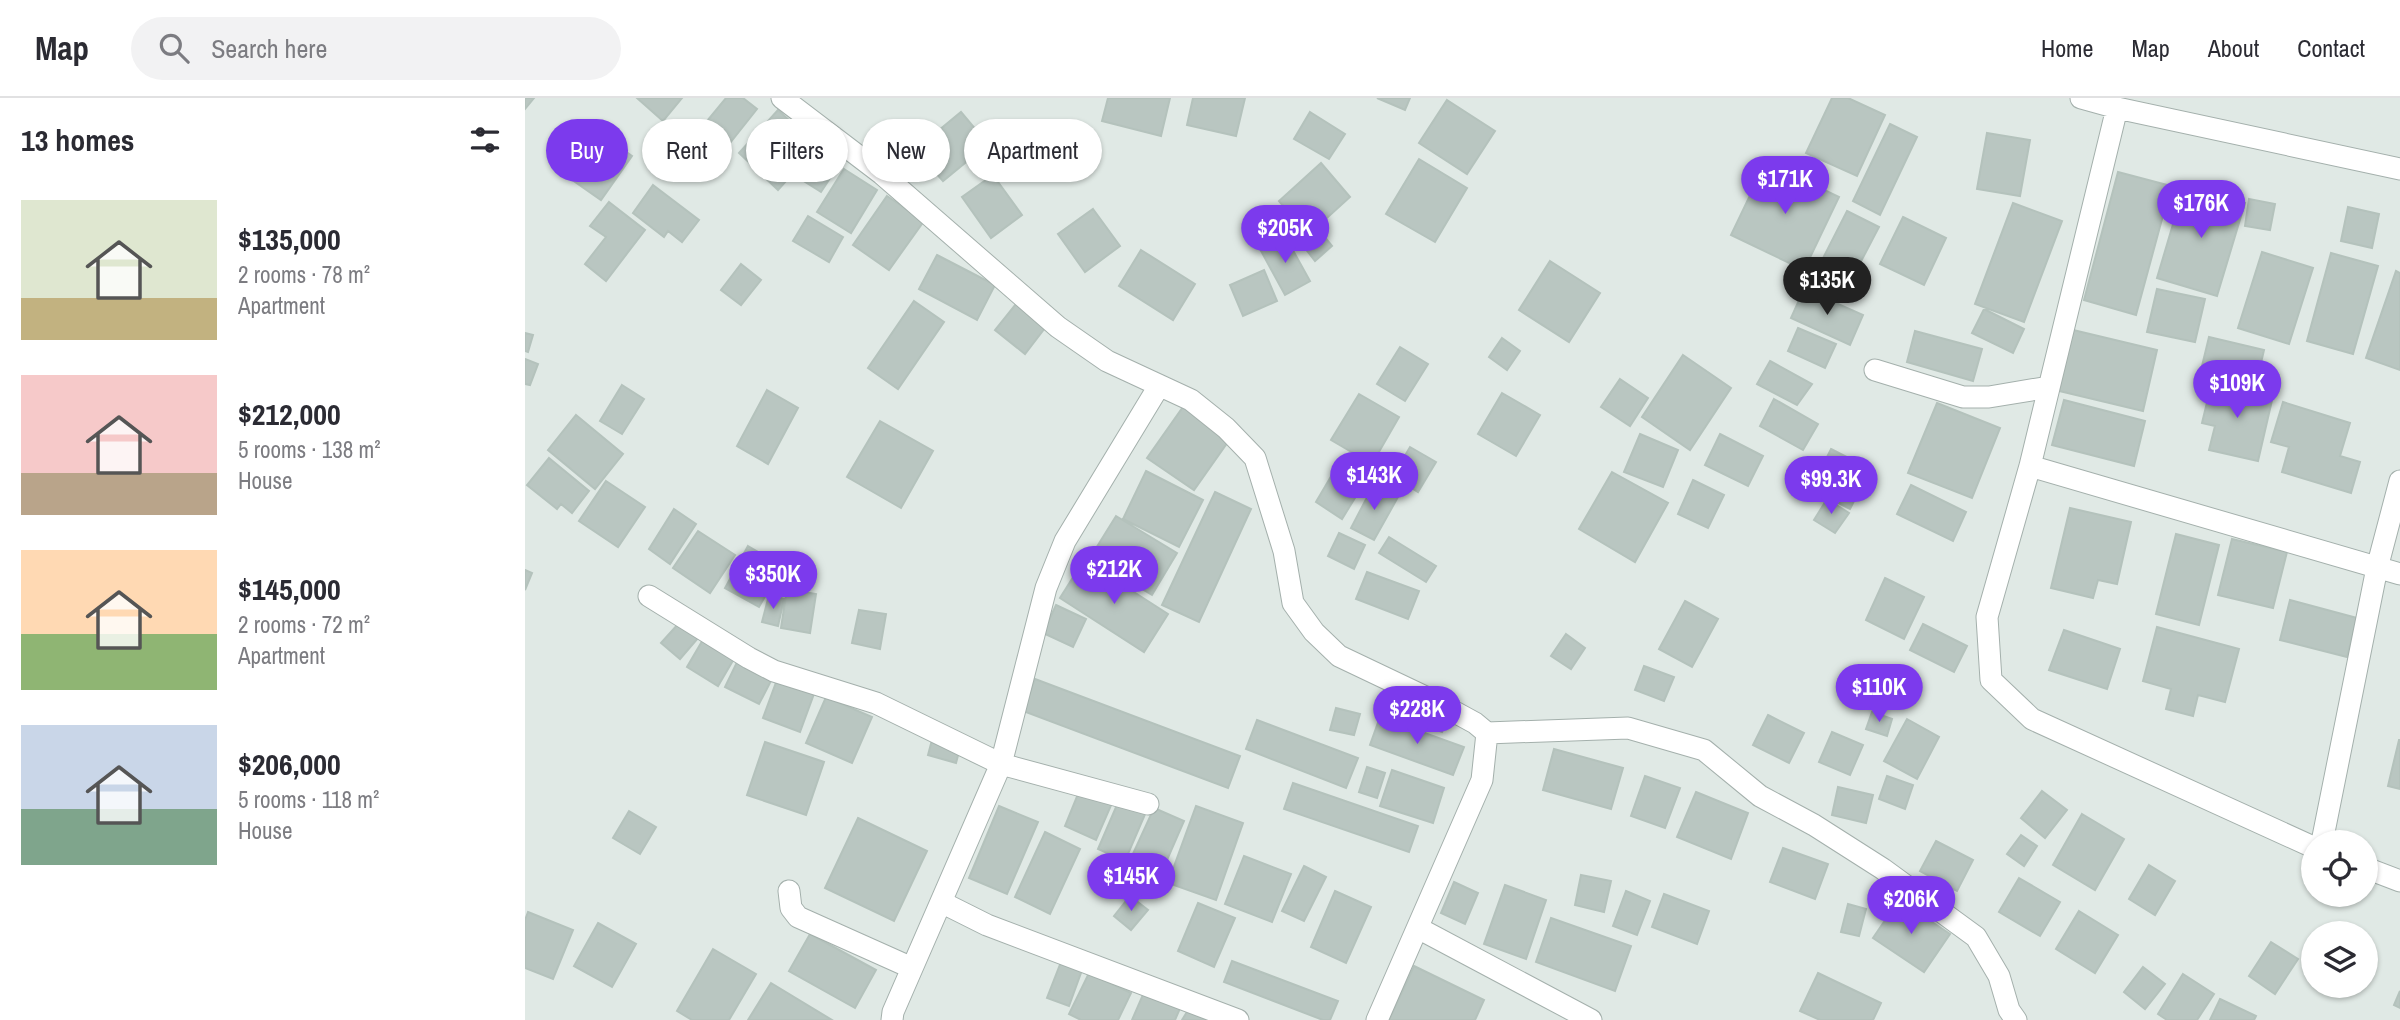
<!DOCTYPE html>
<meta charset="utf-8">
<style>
:root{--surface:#fff;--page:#f2f2f3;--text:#2b2b33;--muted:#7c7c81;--line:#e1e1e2;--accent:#7c3aed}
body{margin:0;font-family:"Archivo Narrow",sans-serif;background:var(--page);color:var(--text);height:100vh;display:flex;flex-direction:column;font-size:26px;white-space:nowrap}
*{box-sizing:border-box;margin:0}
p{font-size:23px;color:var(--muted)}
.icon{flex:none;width:38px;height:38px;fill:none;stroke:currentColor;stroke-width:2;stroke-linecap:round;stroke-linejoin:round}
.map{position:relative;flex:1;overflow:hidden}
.side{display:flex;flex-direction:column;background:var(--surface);width:525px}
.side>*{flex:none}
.top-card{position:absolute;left:21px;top:21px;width:665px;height:63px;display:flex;gap:14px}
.buttons{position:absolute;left:1776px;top:732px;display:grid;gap:14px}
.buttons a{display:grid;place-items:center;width:77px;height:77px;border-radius:50%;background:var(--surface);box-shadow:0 2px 5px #0004;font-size:35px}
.price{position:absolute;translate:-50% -60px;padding:0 16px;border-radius:24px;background:var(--accent);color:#fff;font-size:23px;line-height:46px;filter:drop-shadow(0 2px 4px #0008)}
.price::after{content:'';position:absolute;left:50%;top:42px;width:21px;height:16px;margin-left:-10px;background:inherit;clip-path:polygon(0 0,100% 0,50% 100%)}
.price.on{background:#222;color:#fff}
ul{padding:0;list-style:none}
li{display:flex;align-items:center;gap:21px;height:175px;padding:0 21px}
li span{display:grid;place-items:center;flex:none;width:196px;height:140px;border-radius:0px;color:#555}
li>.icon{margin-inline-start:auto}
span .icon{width:84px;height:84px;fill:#fffc;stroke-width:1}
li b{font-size:30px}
h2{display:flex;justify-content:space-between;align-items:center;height:84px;padding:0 21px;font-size:30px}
.pill{padding:0 24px;border-radius:32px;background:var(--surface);box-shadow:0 2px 5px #0004;font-size:24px;line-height:63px}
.pill.on{background:var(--accent);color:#fff}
header{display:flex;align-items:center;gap:42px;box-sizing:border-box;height:98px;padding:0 35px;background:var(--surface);border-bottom:2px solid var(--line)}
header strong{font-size:33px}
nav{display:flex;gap:38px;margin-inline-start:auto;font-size:24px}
.search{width:490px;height:63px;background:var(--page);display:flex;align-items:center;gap:18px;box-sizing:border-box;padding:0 24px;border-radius:38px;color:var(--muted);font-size:26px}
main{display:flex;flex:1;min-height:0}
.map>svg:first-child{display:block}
</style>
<header>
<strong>Map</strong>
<div class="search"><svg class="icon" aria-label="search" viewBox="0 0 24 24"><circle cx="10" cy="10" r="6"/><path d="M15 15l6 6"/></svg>Search here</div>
<nav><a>Home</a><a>Map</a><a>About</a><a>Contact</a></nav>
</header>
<main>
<section class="side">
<h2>13 homes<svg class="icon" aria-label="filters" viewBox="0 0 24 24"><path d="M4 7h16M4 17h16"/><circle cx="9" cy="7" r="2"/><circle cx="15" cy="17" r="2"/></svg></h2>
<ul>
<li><span style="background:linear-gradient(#dfe7d0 70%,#c2b280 0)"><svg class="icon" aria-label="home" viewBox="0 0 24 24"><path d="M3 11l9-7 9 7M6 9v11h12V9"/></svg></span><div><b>$135,000</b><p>2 rooms · 78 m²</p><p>Apartment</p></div></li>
<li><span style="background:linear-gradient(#f6c9c9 70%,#b9a48a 0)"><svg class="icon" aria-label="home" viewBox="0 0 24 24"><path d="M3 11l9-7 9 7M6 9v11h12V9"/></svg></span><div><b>$212,000</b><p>5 rooms · 138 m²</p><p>House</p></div></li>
<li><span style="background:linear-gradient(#ffd9b3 60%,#8fb573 0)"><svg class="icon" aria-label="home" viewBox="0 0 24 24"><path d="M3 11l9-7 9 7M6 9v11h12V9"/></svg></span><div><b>$145,000</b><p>2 rooms · 72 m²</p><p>Apartment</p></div></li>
<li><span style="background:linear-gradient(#c9d6e8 60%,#7fa58c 0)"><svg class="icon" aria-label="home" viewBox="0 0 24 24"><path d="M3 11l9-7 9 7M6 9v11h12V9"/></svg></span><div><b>$206,000</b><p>5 rooms · 118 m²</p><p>House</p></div></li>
</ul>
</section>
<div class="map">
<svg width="1875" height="922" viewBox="0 0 1875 922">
<rect width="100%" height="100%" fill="#e0e9e5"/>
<path fill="#b9c6c1" stroke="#b4c2bc" stroke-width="2" d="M 0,0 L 9,0 L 0,11 Z
M 112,0 L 157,0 L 138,23 Z
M 201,0 L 218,0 L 232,11 L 197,55 L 173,34 Z
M 583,0 L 645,0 L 636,38 L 577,23 Z
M 668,0 L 720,0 L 711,38 L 662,27 Z
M 852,0 L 885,0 L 880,12 Z
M 1307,0 L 1323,0 L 1360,17 L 1332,78 L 1281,55 Z
M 922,2 L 970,33 L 942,76 L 894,45 Z
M 253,12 L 292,48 L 253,92 L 214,55 Z
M 436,14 L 463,46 L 418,83 L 403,66 L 419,53 L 407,38 Z
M 785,14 L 820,36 L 804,61 L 769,41 Z
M 1365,26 L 1392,39 L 1355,117 L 1328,103 Z
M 65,28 L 107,58 L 76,102 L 33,72 Z
M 1462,35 L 1505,42 L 1495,98 L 1452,91 Z
M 298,50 L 317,62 L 296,94 L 277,82 Z
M 894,61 L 942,90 L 910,144 L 861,116 Z
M 1241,64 L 1314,99 L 1279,172 L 1206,137 Z
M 796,65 L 825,99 L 783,137 L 754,103 Z
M 319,71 L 352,92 L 326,135 L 292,114 Z
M 1593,74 L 1646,88 L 1611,217 L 1559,202 Z
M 468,77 L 497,117 L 466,140 L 437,99 Z
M 1660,86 L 1720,105 L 1692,198 L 1632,180 Z
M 128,87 L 174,122 L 157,144 L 143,133 L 139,139 L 108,115 Z
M 362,98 L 399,123 L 364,172 L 328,147 Z
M 1724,101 L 1750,106 L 1745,132 L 1720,128 Z
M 84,104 L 120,132 L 81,183 L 60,166 L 81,139 L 65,128 Z
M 1488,105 L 1537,123 L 1499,224 L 1450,206 Z
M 1823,109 L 1854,116 L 1847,150 L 1816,143 Z
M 568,111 L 595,148 L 560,174 L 533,136 Z
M 1322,113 L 1354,129 L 1321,192 L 1290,176 Z
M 283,118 L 318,139 L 304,164 L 268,143 Z
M 1378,119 L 1421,140 L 1399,187 L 1355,166 Z
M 793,131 L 807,148 L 790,163 L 776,145 Z
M 760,138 L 785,183 L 760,197 L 735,151 Z
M 616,152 L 670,186 L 648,222 L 594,188 Z
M 1737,154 L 1788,170 L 1764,246 L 1713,230 Z
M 1806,155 L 1853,168 L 1828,256 L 1782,243 Z
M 412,157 L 470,187 L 452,222 L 394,191 Z
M 1025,163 L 1075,195 L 1044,244 L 994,212 Z
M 216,166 L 236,182 L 216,207 L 196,192 Z
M 739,172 L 752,203 L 718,218 L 705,187 Z
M 1871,173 L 1875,175 L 1875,272 L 1841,260 Z
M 1279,191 L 1338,217 L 1325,247 L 1266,220 Z
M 1632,191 L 1680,201 L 1670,244 L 1622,234 Z
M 389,203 L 419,224 L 373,291 L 343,270 Z
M 491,206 L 520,230 L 500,256 L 470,232 Z
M 1459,211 L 1499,231 L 1488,255 L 1447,235 Z
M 1273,230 L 1311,246 L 1300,270 L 1263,253 Z
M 1544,231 L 1632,252 L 1618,313 L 1530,292 Z
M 1390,233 L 1457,251 L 1448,283 L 1382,264 Z
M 0,235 L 8,237 L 3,254 L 0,253 Z
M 1684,239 L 1739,252 L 1732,282 L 1677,268 Z
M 977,240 L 995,253 L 982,272 L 964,259 Z
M 875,249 L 903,266 L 880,303 L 852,286 Z
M 1158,257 L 1206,290 L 1165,352 L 1117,319 Z
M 0,261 L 13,266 L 5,287 L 0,286 Z
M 1245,263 L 1287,286 L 1272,307 L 1232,286 Z
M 1095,281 L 1123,300 L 1105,328 L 1076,309 Z
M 1687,284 L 1748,298 L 1733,363 L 1684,352 L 1690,328 L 1677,325 Z
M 97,287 L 119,301 L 97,336 L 75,323 Z
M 242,292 L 273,310 L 243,366 L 212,348 Z
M 977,295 L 1015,317 L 991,358 L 953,336 Z
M 834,296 L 874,319 L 847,366 L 806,342 Z
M 1249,301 L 1293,326 L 1278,352 L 1235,328 Z
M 1539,302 L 1620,323 L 1609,368 L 1527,347 Z
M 1758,304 L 1825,325 L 1815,358 L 1835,364 L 1826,395 L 1757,374 L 1764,349 L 1746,344 Z
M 1412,305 L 1475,330 L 1447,400 L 1383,375 Z
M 658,309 L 705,341 L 669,392 L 622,360 Z
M 51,317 L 98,356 L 70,391 L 23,352 Z
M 355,323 L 408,353 L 376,410 L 322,379 Z
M 1115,336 L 1153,352 L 1138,389 L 1099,374 Z
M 1195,336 L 1238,358 L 1223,388 L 1180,367 Z
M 885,349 L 911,364 L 893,394 L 868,378 Z
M 1306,351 L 1345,371 L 1325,411 L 1286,391 Z
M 24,360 L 64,393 L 47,415 L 36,406 L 32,411 L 2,387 Z
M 814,365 L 841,382 L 817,421 L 791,404 Z
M 621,373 L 678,402 L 654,449 L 598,421 Z
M 1087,374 L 1143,405 L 1110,464 L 1054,431 Z
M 1168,382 L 1199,397 L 1183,430 L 1153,416 Z
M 81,383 L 120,409 L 93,449 L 54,423 Z
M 849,386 L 873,399 L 849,442 L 826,430 Z
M 1386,387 L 1441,414 L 1428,443 L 1372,416 Z
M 690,394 L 726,411 L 674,524 L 637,507 Z
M 1302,401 L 1324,415 L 1310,435 L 1289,422 Z
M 1545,410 L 1606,424 L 1592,486 L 1573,482 L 1568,500 L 1526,490 Z
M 149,411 L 171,426 L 145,466 L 124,451 Z
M 591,418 L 652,455 L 627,497 L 565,460 Z
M 173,433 L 210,457 L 185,495 L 148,470 Z
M 814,435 L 840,447 L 829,471 L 803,458 Z
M 1651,436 L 1694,447 L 1674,527 L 1631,516 Z
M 864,439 L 911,468 L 901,484 L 854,455 Z
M 1707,441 L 1762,454 L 1748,510 L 1693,497 Z
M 223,448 L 257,468 L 234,509 L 200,490 Z
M 559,462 L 643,516 L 619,554 L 535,500 Z
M 0,472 L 7,475 L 0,492 Z
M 842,474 L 894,493 L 883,521 L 831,501 Z
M 1360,480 L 1399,499 L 1379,541 L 1341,522 Z
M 262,491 L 291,496 L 285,535 L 256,530 Z
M 244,497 L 259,501 L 253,528 L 237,524 Z
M 1765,502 L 1832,520 L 1822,559 L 1755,542 Z
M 1160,503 L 1193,521 L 1167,569 L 1134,551 Z
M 531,507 L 561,521 L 548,549 L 518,535 Z
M 334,512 L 361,516 L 355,551 L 327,545 Z
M 155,524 L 173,540 L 155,561 L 136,545 Z
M 1398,526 L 1442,548 L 1429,574 L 1385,552 Z
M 1632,529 L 1714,551 L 1700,604 L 1673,597 L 1668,618 L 1641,611 L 1646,591 L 1618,583 Z
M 1539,532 L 1595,551 L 1582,591 L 1524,572 Z
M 1041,536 L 1060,550 L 1046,571 L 1026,558 Z
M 179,540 L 210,559 L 193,588 L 162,569 Z
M 214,560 L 249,577 L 234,606 L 200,589 Z
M 1119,568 L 1149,579 L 1139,603 L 1110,592 Z
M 253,579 L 290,593 L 275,634 L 238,620 Z
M 510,581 L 715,658 L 703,690 L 498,613 Z
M 863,590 L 924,613 L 917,634 L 855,611 Z
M 301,599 L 347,619 L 327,665 L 281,645 Z
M 811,610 L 835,616 L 829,637 L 805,632 Z
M 1347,614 L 1367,621 L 1362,638 L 1341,631 Z
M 1243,617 L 1279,635 L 1264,665 L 1228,647 Z
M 855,619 L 939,649 L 928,677 L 845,647 Z
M 1382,621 L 1414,639 L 1392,681 L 1359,663 Z
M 732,622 L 833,660 L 821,690 L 721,651 Z
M 1307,634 L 1338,647 L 1325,677 L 1294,664 Z
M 407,642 L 435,650 L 431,665 L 403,657 Z
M 1874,642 L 1875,642 L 1875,691 L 1863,688 Z
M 240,644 L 299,664 L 281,717 L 222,697 Z
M 1029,651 L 1098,670 L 1086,711 L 1018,692 Z
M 842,669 L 860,675 L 852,700 L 834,694 Z
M 867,672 L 919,690 L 908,725 L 855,708 Z
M 1120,678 L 1155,690 L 1140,730 L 1106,718 Z
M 1362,678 L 1388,687 L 1380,711 L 1354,701 Z
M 768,685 L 893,728 L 884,754 L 759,711 Z
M 1313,689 L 1348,697 L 1341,725 L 1307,717 Z
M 555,691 L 587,705 L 571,742 L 540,728 Z
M 1517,693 L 1542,712 L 1520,740 L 1496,720 Z
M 1171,694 L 1223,715 L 1206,761 L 1152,739 Z
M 594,702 L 621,714 L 600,763 L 573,751 Z
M 474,708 L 513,724 L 482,796 L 444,780 Z
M 671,708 L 718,725 L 691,802 L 643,785 Z
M 629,710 L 659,723 L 632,785 L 601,771 Z
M 104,713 L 131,729 L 115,756 L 88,740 Z
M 1557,716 L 1599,741 L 1570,792 L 1528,767 Z
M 333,720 L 402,753 L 369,823 L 300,790 Z
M 520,734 L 555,751 L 525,816 L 490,799 Z
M 1496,737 L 1512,748 L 1499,768 L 1482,756 Z
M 1411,743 L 1448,762 L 1432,793 L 1395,773 Z
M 1258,750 L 1303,766 L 1290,801 L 1245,784 Z
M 719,758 L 766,776 L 747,824 L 700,806 Z
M 1624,767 L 1650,783 L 1630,817 L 1604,801 Z
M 779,768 L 801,779 L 779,823 L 757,813 Z
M 1056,777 L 1086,783 L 1079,814 L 1050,807 Z
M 1494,780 L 1535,804 L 1515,838 L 1474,814 Z
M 929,784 L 953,795 L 940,826 L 916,815 Z
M 980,787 L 1021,802 L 1001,861 L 959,846 Z
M 810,793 L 846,809 L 821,865 L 786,849 Z
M 1101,793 L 1125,803 L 1112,837 L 1088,828 Z
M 1139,796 L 1184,813 L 1172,846 L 1127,829 Z
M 605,798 L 623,812 L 606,832 L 589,818 Z
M 1374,802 L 1425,836 L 1399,874 L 1348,840 Z
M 673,805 L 710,820 L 689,869 L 653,853 Z
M 1323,806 L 1341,811 L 1334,838 L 1316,834 Z
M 1554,813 L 1593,837 L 1570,875 L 1531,851 Z
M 3,814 L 48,832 L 28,881 L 0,870 L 0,822 Z
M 1026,820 L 1106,848 L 1090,893 L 1011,864 Z
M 73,825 L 111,846 L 87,889 L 49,868 Z
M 285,836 L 351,872 L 330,910 L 264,873 Z
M 1746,844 L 1773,861 L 1750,896 L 1724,878 Z
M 188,851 L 231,876 L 204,922 L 167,922 L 152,913 Z
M 707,863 L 813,903 L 805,922 L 798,922 L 699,884 Z
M 536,864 L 557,872 L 544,908 L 522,900 Z
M 889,868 L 959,902 L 950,922 L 864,922 Z
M 1618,869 L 1640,886 L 1620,911 L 1599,894 Z
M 564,875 L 606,895 L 593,922 L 556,922 L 544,916 Z
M 1293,875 L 1356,905 L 1348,922 L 1295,922 L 1275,913 Z
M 1658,876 L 1689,896 L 1672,922 L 1642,922 L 1633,916 Z
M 246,885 L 307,922 L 223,922 Z
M 620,892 L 656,908 L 650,922 L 607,922 Z
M 1875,893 L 1875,910 L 1869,907 Z
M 1695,901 L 1731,918 L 1729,922 L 1685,922 Z
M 665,909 L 688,922 L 657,922 Z"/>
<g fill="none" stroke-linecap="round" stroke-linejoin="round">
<defs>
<path id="street" d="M 257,0 L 357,76 L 533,229 L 582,263 L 666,302 L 701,330 L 730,360 L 759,453 L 768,505 L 789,534 L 814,558 L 917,607 L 950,625 L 962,635 L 957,682 L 852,922
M 1556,0 L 1592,10 L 1875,71
M 1592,10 L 1505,368 L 1462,519 L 1466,582 L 1507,621 L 1788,749
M 1350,272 L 1438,299 L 1464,299 L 1524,289
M 1505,368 L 1875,476
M 124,498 L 224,560 L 249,573 L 351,605 L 476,666 L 623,706
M 962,635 L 1103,630 L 1179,652 L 1235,698 L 1289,727 L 1358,771 L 1451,839 L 1474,878 L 1484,912 L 1491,922
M 1797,744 L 1852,470 L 1875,383
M 1841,770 L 1875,783
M 264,793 L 266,810 L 273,819 L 387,870
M 416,804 L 462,827 L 713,922
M 893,830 L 1066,922
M 367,922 L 368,914 L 476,666 L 521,490 L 540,443 L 634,288"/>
</defs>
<use href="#street" stroke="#a4b0ac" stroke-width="23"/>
<use href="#street" stroke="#fff" stroke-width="21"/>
</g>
</svg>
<div class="buttons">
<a><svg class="icon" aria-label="locate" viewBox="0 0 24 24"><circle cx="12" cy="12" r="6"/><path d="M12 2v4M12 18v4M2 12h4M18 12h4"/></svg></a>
<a><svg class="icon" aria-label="layers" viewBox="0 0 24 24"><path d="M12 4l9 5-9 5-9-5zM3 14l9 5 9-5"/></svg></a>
</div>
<b class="price" style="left:1260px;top:118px">$171K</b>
<b class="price" style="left:1676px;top:142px">$176K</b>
<b class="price" style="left:760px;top:167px">$205K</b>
<b class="price on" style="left:1302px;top:219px">$135K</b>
<b class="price" style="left:1712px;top:322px">$109K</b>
<b class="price" style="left:849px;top:414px">$143K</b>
<b class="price" style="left:1306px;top:418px">$99.3K</b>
<b class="price" style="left:589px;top:508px">$212K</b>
<b class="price" style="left:248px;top:513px">$350K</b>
<b class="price" style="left:1354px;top:626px">$110K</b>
<b class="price" style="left:892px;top:648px">$228K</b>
<b class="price" style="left:606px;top:815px">$145K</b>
<b class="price" style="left:1386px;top:838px">$206K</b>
<div class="top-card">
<a class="pill on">Buy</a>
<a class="pill">Rent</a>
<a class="pill">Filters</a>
<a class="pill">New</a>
<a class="pill">Apartment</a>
</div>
</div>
</main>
